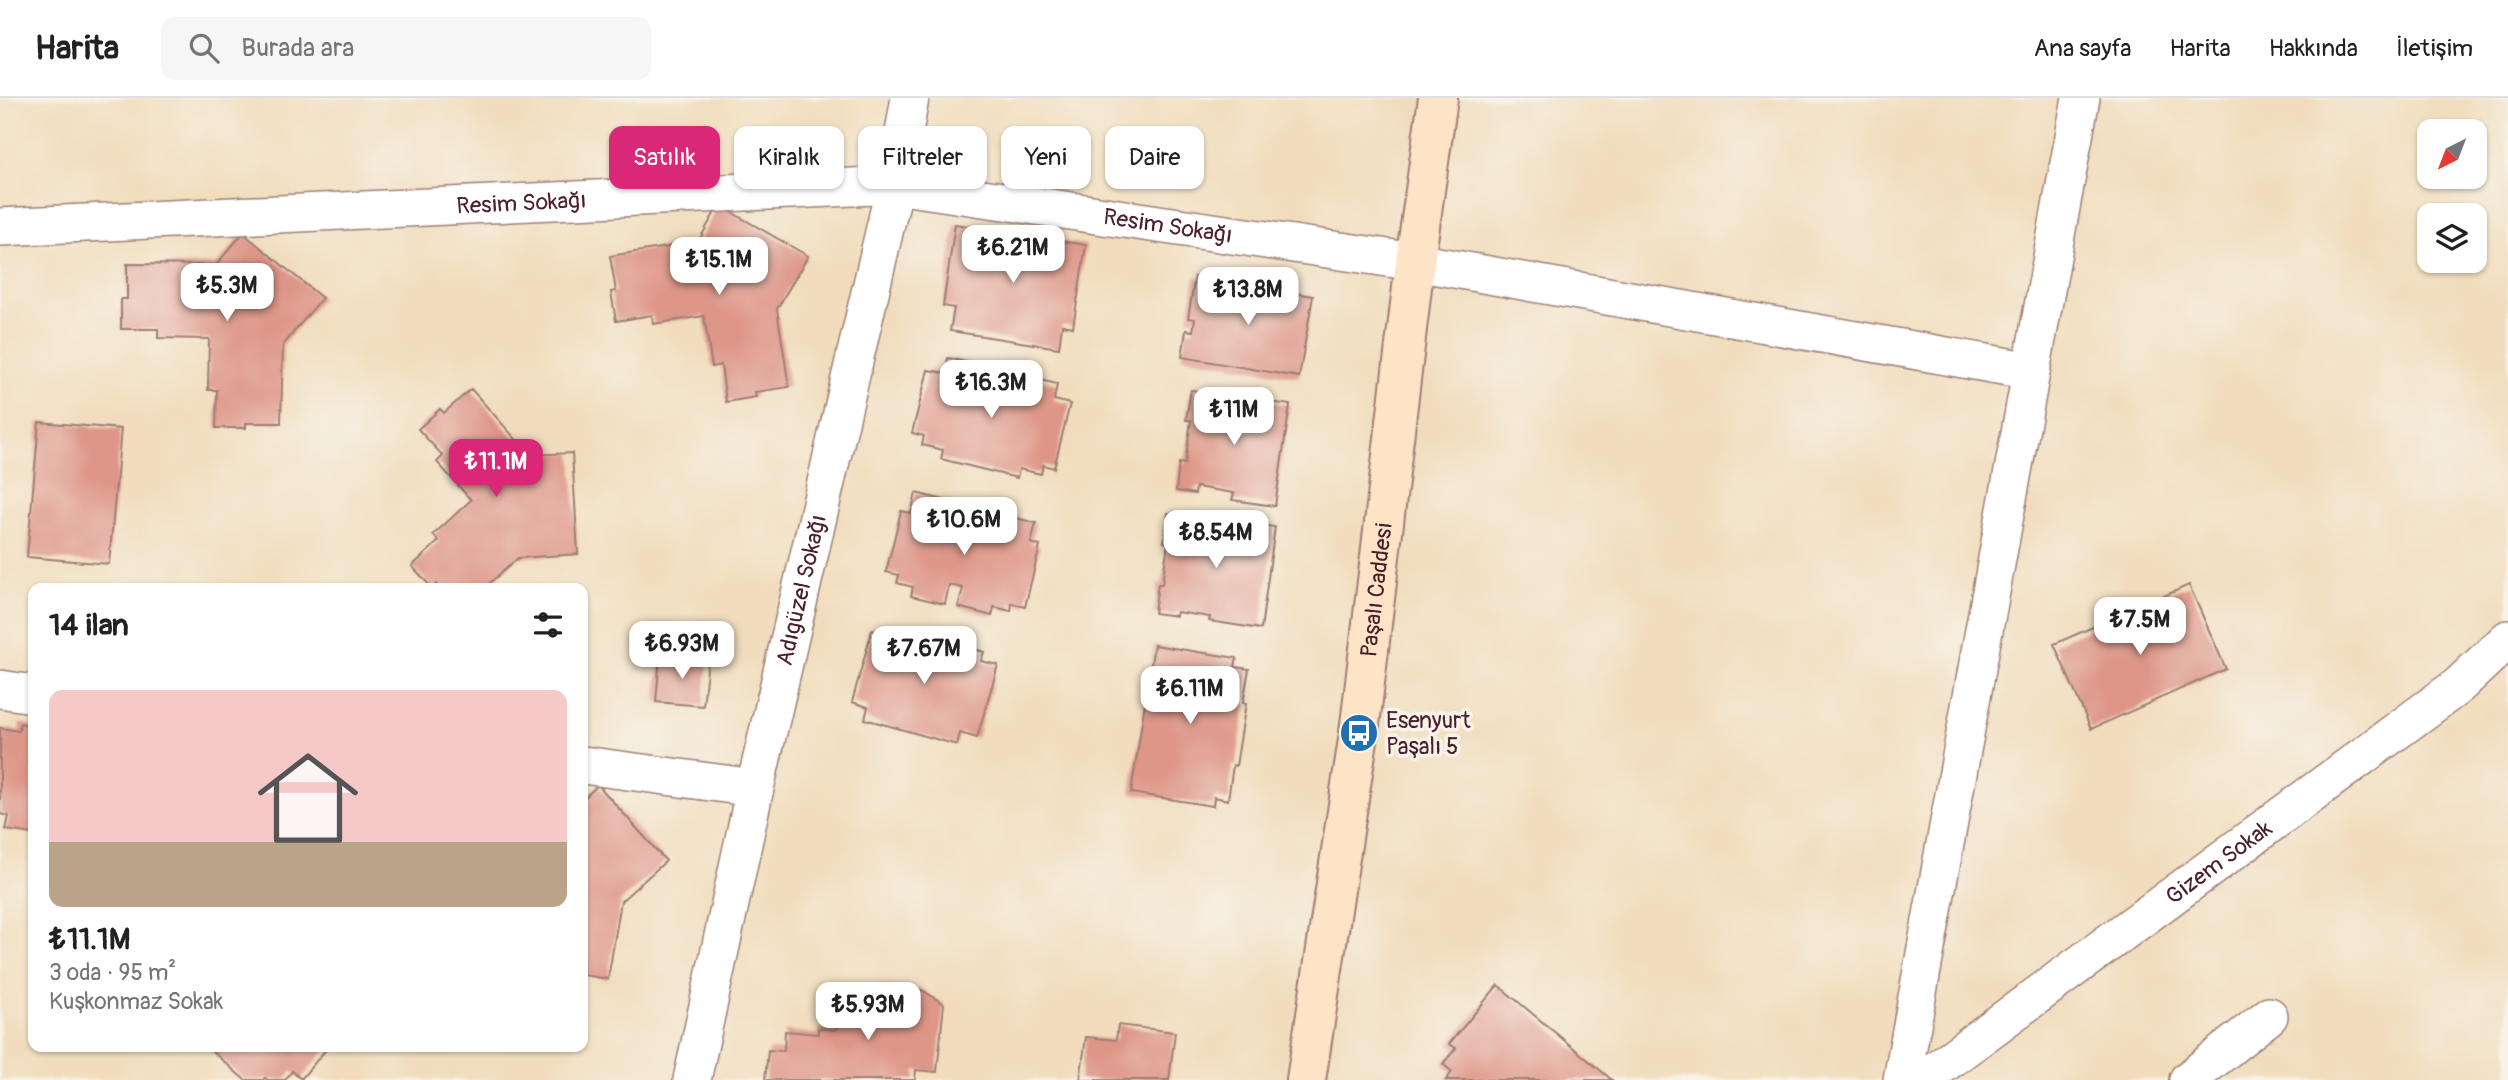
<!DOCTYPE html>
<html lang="tr">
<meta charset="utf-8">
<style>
:root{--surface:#fff;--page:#f6f6f6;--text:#202124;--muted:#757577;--line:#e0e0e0;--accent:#db2777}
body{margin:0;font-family:Pangolin,sans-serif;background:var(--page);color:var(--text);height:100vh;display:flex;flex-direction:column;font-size:26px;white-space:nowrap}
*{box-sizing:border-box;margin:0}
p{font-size:23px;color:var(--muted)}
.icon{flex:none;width:38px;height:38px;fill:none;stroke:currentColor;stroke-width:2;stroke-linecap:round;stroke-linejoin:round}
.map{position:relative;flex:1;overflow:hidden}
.details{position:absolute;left:28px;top:485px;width:560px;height:469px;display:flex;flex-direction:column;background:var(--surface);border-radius:14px;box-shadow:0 2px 5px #0004}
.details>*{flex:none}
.banner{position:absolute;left:609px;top:28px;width:665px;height:63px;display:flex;gap:14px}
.needle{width:46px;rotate:222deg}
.tools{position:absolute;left:2417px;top:21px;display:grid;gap:14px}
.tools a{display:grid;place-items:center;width:70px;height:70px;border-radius:14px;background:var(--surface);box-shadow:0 2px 5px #0004;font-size:35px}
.price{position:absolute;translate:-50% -60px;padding:0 16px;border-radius:14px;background:#fff;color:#222;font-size:23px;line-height:46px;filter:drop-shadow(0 2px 4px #0008)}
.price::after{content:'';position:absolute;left:50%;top:42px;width:21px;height:16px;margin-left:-10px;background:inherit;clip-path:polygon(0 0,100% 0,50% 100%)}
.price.active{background:var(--accent);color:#fff}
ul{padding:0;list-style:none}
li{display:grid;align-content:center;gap:14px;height:371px;padding:0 21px}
li span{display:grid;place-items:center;height:217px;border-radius:14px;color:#555}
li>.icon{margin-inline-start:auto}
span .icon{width:126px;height:126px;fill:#fffc;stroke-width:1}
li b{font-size:30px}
h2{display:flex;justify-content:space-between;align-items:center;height:84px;padding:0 21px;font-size:30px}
.pill{padding:0 24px;border-radius:14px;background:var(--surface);box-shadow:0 2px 5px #0004;font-size:24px;line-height:63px}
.pill.active{background:var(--accent);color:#fff}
header{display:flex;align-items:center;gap:42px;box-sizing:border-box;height:98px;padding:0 35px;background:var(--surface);border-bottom:2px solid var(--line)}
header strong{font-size:33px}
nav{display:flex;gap:38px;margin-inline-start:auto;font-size:24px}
.search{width:490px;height:63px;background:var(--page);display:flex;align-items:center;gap:18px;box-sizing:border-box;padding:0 24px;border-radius:14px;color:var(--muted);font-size:26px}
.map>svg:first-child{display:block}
</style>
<header>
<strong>Harita</strong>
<div class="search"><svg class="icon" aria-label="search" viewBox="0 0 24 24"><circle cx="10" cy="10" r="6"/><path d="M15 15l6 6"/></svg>Burada ara</div>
<nav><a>Ana sayfa</a><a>Harita</a><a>Hakkında</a><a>İletişim</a></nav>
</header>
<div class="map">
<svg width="2508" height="982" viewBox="0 0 2508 982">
<rect width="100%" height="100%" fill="#f7f3e8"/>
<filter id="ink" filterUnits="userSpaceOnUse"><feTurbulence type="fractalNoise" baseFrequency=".0143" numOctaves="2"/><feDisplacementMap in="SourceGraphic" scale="14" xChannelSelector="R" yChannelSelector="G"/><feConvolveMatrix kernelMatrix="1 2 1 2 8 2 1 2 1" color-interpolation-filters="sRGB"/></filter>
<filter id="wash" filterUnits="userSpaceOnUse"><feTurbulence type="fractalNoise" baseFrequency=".00686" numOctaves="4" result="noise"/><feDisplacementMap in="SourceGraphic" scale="28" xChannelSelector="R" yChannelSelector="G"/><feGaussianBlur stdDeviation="1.57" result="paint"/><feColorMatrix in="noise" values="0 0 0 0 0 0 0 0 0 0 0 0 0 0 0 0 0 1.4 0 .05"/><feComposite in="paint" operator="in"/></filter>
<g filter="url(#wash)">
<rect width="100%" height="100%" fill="#f1ddbd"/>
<g id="blocks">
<path fill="#de9688" d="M 719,107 L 808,158 L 777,211 L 789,289 L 755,294 L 756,299 L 726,304 L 721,267 L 712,269 L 704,218 L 653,226 L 652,217 L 616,223 L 611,194 L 616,193 L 610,158 L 698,144 Z
M 955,126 L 1086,147 L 1073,229 L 1062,227 L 1059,250 L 950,233 L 954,210 L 943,208 Z
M 243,135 L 322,200 L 283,247 L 281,325 L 246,325 L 246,330 L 216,330 L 217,292 L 208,292 L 209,241 L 158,240 L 158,231 L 121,231 L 121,201 L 127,201 L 127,166 L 216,167 Z
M 1195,179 L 1313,198 L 1299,279 L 1182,259 L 1186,232 L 1193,233 L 1195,221 L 1188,220 Z
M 948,260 L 978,267 L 976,272 L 1027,284 L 1028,279 L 1057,286 L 1054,302 L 1070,306 L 1054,370 L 1043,367 L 1041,376 L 1019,371 L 1017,380 L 941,361 L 943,352 L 922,347 L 924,338 L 912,335 L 928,272 L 945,275 Z
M 471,291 L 530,357 L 572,355 L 578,456 L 518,460 L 484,490 L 439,490 L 436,486 L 432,490 L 412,468 L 439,443 L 433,437 L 471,402 L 437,364 L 443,358 L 418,331 L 440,311 L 444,315 Z
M 1191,292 L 1290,307 L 1275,408 L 1232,402 L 1234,395 L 1196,389 L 1195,396 L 1176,393 L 1179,365 L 1185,366 L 1191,322 L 1186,322 Z
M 39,324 L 121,331 L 109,466 L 27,459 Z
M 916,395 L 959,406 L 955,423 L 988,431 L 992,414 L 1036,425 L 1031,445 L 1040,448 L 1025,509 L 1012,505 L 1011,513 L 994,509 L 992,518 L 958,509 L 963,490 L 949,487 L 945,506 L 911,498 L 913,489 L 897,485 L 899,477 L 886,474 L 901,413 L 911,415 Z
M 1168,415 L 1275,429 L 1261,531 L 1209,523 L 1210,519 L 1177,514 L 1176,518 L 1154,515 L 1158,486 L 1162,486 L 1168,445 L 1164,444 Z
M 2189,487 L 2226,571 L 2091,631 L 2054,546 Z
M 890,528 L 916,535 L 914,543 L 955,556 L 958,546 L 984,554 L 981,563 L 998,567 L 977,640 L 960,635 L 957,647 L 865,621 L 868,609 L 852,604 L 872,532 L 888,536 Z
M 1154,547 L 1237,560 L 1235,569 L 1249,571 L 1243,605 L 1246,605 L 1236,668 L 1233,667 L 1228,702 L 1214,699 L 1213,708 L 1131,695 Z
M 660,558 L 708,562 L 703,608 L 656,604 Z
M 20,625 L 33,628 L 33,736 L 6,732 L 9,718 L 0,716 L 0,630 L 19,633 Z
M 598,687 L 666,763 L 621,803 L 608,881 L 583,877 L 583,701 Z
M 880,887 L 922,892 L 944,906 L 937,974 L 916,972 L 915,982 L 765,982 L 768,952 L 784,953 L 785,933 L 818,936 L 818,930 L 835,932 Z
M 1498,887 L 1612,982 L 1446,982 L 1452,974 L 1443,966 L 1456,950 L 1449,946 Z
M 1118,927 L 1175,934 L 1169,982 L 1080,982 L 1086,939 L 1116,942 Z
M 206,948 L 329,948 L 301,981 L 292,973 L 285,982 L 268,982 L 265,980 L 263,982 L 245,982 Z"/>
</g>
</g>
<g filter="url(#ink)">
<use href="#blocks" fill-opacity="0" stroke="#9e7e74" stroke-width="2"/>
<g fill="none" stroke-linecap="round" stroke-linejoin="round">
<defs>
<g id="street">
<path id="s1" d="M 0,129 L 895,87 L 1415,164 L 2031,273"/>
<path d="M 0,591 L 33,596"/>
<path d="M 583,667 L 755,690"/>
<path id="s2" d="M 692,982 L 755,690 L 895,87 L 910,0"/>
<path d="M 1902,982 L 2081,0"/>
<path id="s3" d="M 1922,982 L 2458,588 L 2508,541"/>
<path d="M 2188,982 L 2269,918"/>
</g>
<g id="secondary">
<path id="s4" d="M 1306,982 L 1359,635 L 1415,164 L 1438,0"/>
</g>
</defs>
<use href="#street" stroke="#9e7e74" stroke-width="40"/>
<use href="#secondary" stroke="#9e7e74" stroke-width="42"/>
<use href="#street" stroke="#fff" stroke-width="37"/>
<use href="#secondary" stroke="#fee4c6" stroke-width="38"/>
</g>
</g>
<defs>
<symbol id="bus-disc" viewBox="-11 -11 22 22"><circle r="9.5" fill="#1f6fb2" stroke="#f7f3e8"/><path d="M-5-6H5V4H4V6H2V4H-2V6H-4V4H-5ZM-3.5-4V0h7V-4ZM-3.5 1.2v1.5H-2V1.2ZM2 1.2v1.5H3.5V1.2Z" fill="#fff"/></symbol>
</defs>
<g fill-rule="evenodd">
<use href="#bus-disc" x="1337" y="613" width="44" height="44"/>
</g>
<g text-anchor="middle" stroke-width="7" stroke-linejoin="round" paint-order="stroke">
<g font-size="23" fill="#4a1f2b" stroke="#f7f3e8">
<text dy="8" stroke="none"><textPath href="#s1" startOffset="522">Resim Sokağı</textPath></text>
<text dy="8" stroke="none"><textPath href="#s1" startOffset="1172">Resim Sokağı</textPath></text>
<text dy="8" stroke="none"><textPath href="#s2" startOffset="502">Adıgüzel Sokağı</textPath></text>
<text dy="8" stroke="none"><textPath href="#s4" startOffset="495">Paşalı Caddesi</textPath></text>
<text dy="8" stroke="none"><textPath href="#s3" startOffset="368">Gizem Sokak</textPath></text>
</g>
<g font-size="23" fill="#4a1f2b" stroke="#f7f3e8" text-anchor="start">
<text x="1386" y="630">Esenyurt<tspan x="1386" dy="26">Paşalı 5</tspan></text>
</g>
</g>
</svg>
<div class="tools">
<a><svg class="needle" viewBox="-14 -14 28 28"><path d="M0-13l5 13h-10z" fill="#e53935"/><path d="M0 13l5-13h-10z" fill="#757577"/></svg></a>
<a><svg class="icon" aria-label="layers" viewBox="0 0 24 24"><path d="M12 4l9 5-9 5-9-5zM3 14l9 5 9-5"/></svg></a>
</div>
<b class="price" style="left:1013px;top:187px">₺6.21M</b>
<b class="price" style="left:719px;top:199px">₺15.1M</b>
<b class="price" style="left:227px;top:225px">₺5.3M</b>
<b class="price" style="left:1248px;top:229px">₺13.8M</b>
<b class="price" style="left:991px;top:322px">₺16.3M</b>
<b class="price" style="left:1234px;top:349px">₺11M</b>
<b class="price active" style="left:496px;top:401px">₺11.1M</b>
<b class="price" style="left:964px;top:459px">₺10.6M</b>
<b class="price" style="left:1216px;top:472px">₺8.54M</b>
<b class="price" style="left:2140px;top:559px">₺7.5M</b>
<b class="price" style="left:682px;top:583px">₺6.93M</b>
<b class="price" style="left:924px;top:588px">₺7.67M</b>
<b class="price" style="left:1190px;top:628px">₺6.11M</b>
<b class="price" style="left:868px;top:944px">₺5.93M</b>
<div class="banner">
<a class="pill active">Satılık</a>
<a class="pill">Kiralık</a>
<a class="pill">Filtreler</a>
<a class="pill">Yeni</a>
<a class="pill">Daire</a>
</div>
<section class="details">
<h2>14 ilan<svg class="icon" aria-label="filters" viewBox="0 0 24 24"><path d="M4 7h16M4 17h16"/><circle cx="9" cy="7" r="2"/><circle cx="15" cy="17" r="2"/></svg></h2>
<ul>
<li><span style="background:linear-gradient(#f6c9c9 70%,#b9a48a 0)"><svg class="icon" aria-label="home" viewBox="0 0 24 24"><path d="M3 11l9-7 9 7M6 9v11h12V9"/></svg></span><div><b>₺11.1M</b><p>3 oda · 95 m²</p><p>Kuşkonmaz Sokak</p></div></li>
</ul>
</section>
</div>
